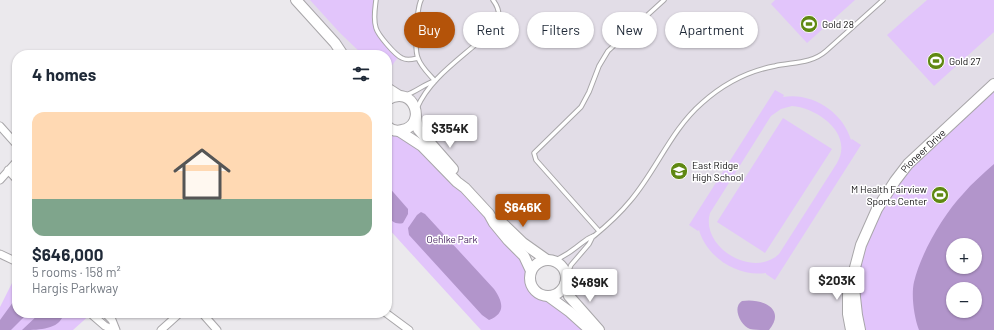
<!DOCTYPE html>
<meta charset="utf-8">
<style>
:root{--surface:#fff;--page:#f6f6f7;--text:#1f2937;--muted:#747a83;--line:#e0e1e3;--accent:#b45309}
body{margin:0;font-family:Barlow,sans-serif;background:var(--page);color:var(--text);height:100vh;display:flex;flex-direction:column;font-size:15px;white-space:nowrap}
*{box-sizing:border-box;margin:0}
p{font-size:13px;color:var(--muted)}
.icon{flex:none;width:22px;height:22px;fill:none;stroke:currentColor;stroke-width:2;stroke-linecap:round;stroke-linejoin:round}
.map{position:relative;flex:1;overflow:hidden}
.sheet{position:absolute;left:12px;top:50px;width:380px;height:268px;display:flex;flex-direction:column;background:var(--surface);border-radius:16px;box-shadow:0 1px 3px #0004}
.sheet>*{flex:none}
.hud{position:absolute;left:404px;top:12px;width:380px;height:36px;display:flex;gap:8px}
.controls{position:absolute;left:946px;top:238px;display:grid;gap:8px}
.controls a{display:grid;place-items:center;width:36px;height:36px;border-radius:50%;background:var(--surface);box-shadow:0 1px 3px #0004;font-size:20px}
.price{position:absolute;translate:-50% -34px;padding:0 9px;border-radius:4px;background:#fff;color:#222;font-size:13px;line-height:26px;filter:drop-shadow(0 1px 2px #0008)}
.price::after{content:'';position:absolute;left:50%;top:24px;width:12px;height:9px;margin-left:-6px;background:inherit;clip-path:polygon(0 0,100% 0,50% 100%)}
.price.on{background:var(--accent);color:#fff}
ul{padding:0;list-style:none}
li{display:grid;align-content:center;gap:8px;height:212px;padding:0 20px}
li+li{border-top:1px solid var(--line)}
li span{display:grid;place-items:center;height:124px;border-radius:12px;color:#555}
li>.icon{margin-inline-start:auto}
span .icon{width:72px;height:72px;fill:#fffc;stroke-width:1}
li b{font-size:17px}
h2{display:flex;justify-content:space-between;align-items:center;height:48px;padding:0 20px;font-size:17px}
.tag{padding:0 14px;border-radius:18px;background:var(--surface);box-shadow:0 1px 3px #0004;font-size:14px;line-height:36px}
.tag.on{background:var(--accent);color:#fff}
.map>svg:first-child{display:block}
</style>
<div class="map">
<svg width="994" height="330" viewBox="0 0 994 330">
<rect width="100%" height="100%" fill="#ebe9ed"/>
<path fill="#e2dde7" d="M 296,0 L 994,0 L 994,84 L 851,330 L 599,330 L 577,305 L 562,267 L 558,263 L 535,252 L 465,188 L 461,179 L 427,140 L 416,111 L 387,88 L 387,55 L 351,55 L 335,43 Z"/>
<path fill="#e2c5fb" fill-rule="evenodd" d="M 310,0 L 376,0 C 373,32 379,33 399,56 L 387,72 L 387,55 L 363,55 L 340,33 Z
M 775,0 L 855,0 L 807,43 L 771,4 Z
M 927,0 L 994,0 L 994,32 L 934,86 L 887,35 Z
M 994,84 L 994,330 L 860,330 L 856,293 L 861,245 L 895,181 ZM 953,245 L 975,245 L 975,267 L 953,267 ZM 953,289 L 975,289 L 975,311 L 953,311 Z
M 775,90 L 784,95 L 783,97 C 812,92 843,112 851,140 L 852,139 L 861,145 L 775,280 L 766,274 L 766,273 C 738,277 707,258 699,230 L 698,231 L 689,225 ZM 792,106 C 818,108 854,134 837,163 L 779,254 C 753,279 700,247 710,213 L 771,116 L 781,109 Z
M 783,118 L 832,149 L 765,253 L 717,222 Z
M 387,130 L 410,141 L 457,185 L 520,255 L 527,272 L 528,283 L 531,290 L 538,296 L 551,302 L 587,330 L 481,330 L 387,227 Z
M 17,273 L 17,313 L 92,313 L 73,330 L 0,330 L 0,307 Z"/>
<path fill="#b295cb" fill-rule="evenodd" d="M 994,164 L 994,330 L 919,330 C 914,317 911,295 914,282 C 921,253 943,215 963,194 C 972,183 983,174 994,164 ZM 953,245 L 975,245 L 975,267 L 953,267 ZM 953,289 L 975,289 L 975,311 L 953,311 Z
M 387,185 L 408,209 L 408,214 L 403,223 C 396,225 391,221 387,216 Z
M 421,212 L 425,214 L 494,289 C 503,302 506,313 489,320 L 482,315 L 409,235 L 408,228 L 417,215 Z
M 16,298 L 17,298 L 17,313 L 28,313 L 11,330 L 0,330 L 0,320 Z
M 742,301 C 761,298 787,308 769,330 C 763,330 755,330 750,329 C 740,325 732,307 742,301 Z
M 40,313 L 58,313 L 62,318 C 56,330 36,330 22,330 Z"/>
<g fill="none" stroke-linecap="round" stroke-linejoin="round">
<defs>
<path id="lane" d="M 376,0 C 375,9 373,19 376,28 C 378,35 395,55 402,58 C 407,61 413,59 418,58
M 421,0 C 417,8 414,50 418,58 C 421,67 429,74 435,81
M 406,95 C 416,92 424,84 435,81
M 417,108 C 432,73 471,53 496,25 C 501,16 499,8 493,0
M 599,231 L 536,160 L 534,153 L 581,107 L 589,92 L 599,66 L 608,51 L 664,0
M 553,261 C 569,255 573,249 586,240 C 588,238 591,237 594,236 C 605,227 622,211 631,200 C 657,169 671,130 702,103 C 722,85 748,71 775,66 C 793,62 811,64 826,51 L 883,0
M 565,280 L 571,265 L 589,244 L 593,236"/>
<path id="street" d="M 0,126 L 17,145
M 8,170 L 17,180
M 0,180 L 17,161
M 0,254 L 17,262
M 90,313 L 105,326 L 114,330
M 105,313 L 112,320 L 116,330
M 202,313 L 217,330
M 386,313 L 409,330
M 161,330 L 180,313"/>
<g id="secondary">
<path d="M 296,0 L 335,43 L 343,55"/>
<path d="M 387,88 L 398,95"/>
<path d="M 387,100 C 414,83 428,125 402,130 C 396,132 391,130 387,126"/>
<path d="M 416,117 L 418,129 L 453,169"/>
<path d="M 399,131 L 422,146 L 457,182 L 465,188 L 489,214 L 494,223 L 508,240 L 524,256 L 531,271"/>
<path d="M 498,219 L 523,243 L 547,260"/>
<circle cx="548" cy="278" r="18"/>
<path d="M 853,279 L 857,315 L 860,330"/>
<path d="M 565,284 L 569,296 L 599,330"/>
<path d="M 548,296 L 570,312 L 590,330"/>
<path id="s1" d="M 851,330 L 848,314 L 848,294 L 861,245 L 877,209 L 895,181 L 908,164 L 994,84"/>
</g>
</defs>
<use href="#lane" stroke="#a8a6a9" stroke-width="5.5"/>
<use href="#street" stroke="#a8a6a9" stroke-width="9"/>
<use href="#secondary" stroke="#a8a6a9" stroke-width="12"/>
<use href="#lane" stroke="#fff" stroke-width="3.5"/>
<use href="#street" stroke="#fff" stroke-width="7"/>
<use href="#secondary" stroke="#fff" stroke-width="10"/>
</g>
<defs>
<symbol id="stadium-disc" viewBox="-11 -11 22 22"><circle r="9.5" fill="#5f8812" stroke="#fff"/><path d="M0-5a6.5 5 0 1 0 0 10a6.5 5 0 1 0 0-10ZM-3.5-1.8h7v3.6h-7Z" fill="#fff"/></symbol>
<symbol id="school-disc" viewBox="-11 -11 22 22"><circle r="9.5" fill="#5f8812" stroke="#fff"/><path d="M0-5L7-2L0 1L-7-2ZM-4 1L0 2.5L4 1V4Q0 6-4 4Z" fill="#fff"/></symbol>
</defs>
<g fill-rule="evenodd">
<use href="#stadium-disc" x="799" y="14" width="20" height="20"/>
<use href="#stadium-disc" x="926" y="51" width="20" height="20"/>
<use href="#school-disc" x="669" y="161" width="20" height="20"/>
<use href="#stadium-disc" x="930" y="185" width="20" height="20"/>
</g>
<g text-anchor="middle" stroke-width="3" stroke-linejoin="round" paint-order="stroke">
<g font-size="10" fill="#100f10" stroke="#fff" text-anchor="start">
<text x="822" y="28">Gold 28</text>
<text x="949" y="65">Gold 27</text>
<text x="692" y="169">East Ridge<tspan x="692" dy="12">High School</tspan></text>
<text x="927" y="193" text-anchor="end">M Health Fairview<tspan x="927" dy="12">Sports Center</tspan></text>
</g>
<g font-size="10" fill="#100f10" stroke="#fff">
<text dy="4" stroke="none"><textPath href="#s1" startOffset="201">Pioneer Drive</textPath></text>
</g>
<g font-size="10" fill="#431d5d" stroke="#fff">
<text x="452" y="243">Oehlke Park</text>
</g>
</g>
</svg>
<div class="controls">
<a>+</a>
<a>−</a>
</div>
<b class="price" style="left:450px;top:149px">$354K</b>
<b class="price on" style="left:523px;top:228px">$646K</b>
<b class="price" style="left:837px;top:301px">$203K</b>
<b class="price" style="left:590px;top:303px">$489K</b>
<div class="hud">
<a class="tag on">Buy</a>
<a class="tag">Rent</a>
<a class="tag">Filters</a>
<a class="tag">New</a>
<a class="tag">Apartment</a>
</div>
<section class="sheet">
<h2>4 homes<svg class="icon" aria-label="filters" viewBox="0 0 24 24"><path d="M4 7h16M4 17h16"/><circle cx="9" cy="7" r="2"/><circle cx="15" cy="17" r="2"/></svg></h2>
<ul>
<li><span style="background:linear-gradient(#ffd9b3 70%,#7fa58c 0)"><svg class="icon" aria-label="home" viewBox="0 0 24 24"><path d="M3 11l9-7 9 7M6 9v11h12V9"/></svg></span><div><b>$646,000</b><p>5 rooms · 158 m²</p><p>Hargis Parkway</p></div></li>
</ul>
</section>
</div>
